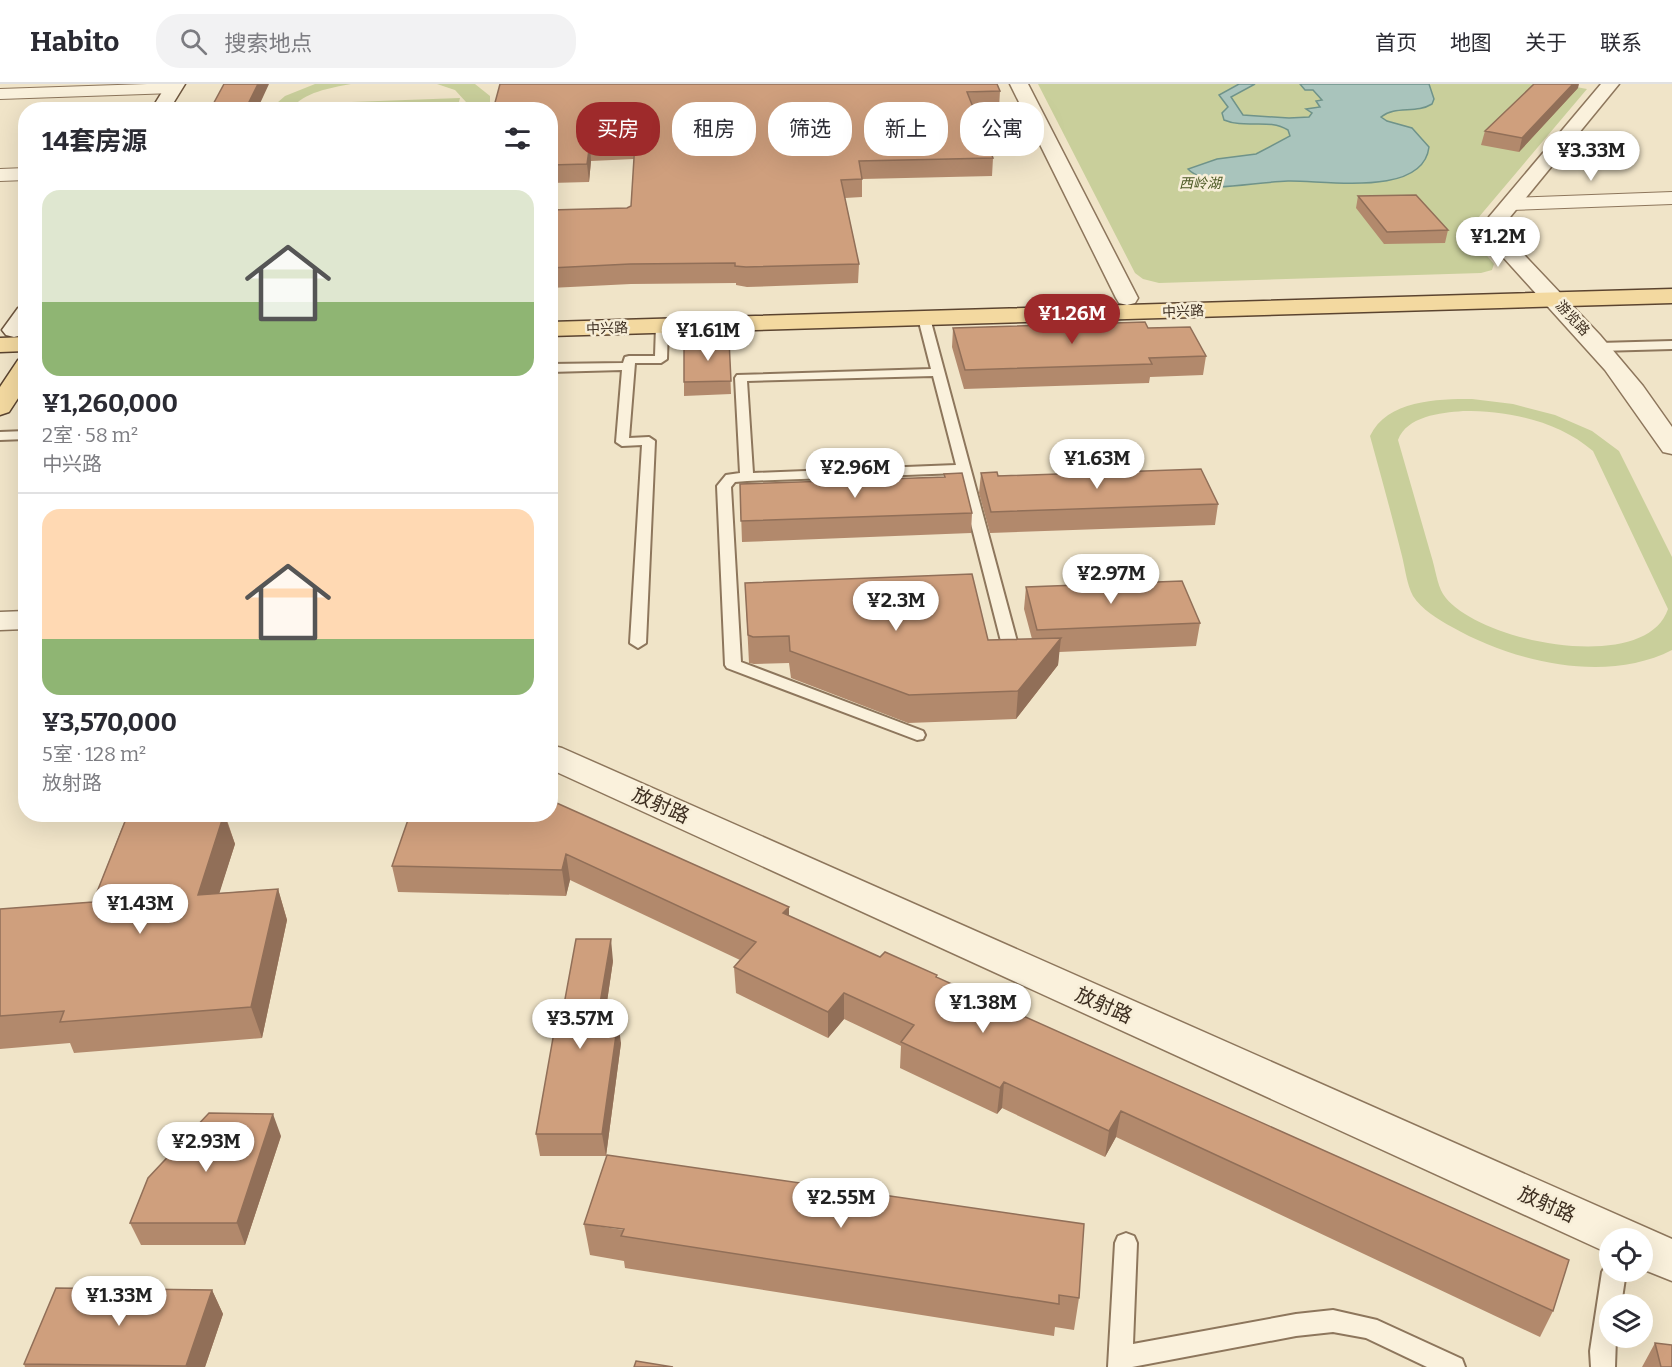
<!DOCTYPE html>
<html lang="zh">
<meta charset="utf-8">
<style>
:root{--surface:#fff;--page:#f2f2f3;--text:#2b2b33;--muted:#7c7c81;--line:#e1e1e2;--accent:#9e2a2b}
body{margin:0;font-family:Bitter,"Noto Sans SC",serif;background:var(--page);color:var(--text);height:100vh;display:flex;flex-direction:column;font-size:22px;white-space:nowrap}
*{box-sizing:border-box;margin:0}
p{font-size:20px;color:var(--muted)}
.icon{flex:none;width:33px;height:33px;fill:none;stroke:currentColor;stroke-width:2;stroke-linecap:round;stroke-linejoin:round}
.map{position:relative;flex:1;overflow:hidden}
.side{position:absolute;left:18px;top:18px;width:540px;height:720px;display:flex;flex-direction:column;background:var(--surface);border-radius:24px;box-shadow:0 6px 24px #0002}
.side>*{flex:none}
.guide{position:absolute;left:576px;top:18px;width:570px;height:54px;display:flex;gap:12px}
.fabs{position:absolute;left:1599px;top:1144px;display:grid;gap:12px}
.fabs a{display:grid;place-items:center;width:54px;height:54px;border-radius:50%;background:var(--surface);box-shadow:0 6px 24px #0002;font-size:30px}
.price{position:absolute;translate:-50% -51px;padding:0 14px;border-radius:21px;background:#fff;color:#222;font-size:20px;line-height:39px;filter:drop-shadow(0 2px 3px #0008)}
.price::after{content:'';position:absolute;left:50%;top:36px;width:18px;height:14px;margin-left:-9px;background:inherit;clip-path:polygon(0 0,100% 0,50% 100%)}
.price.selected{background:var(--accent);color:#fff}
ul{padding:0;list-style:none}
li{display:grid;align-content:center;gap:12px;height:318px;padding:0 24px}
li+li{border-top:2px solid var(--line)}
li span{display:grid;place-items:center;height:186px;border-radius:18px;color:#555}
li>.icon{margin-inline-start:auto}
span .icon{width:108px;height:108px;fill:#fffc;stroke-width:1}
li b{font-size:26px}
h2{display:flex;justify-content:space-between;align-items:center;height:72px;padding:0 24px;font-size:26px}
.chip{padding:0 21px;border-radius:24px;background:var(--surface);box-shadow:0 6px 24px #0002;font-size:21px;line-height:54px}
.chip.selected{background:var(--accent);color:#fff}
header{display:flex;align-items:center;gap:36px;box-sizing:border-box;height:84px;padding:0 30px;background:var(--surface);border-bottom:2px solid var(--line)}
header strong{font-size:28px}
nav{display:flex;gap:33px;margin-inline-start:auto;font-size:21px}
.search{width:420px;height:54px;background:var(--page);display:flex;align-items:center;gap:15px;box-sizing:border-box;padding:0 21px;border-radius:24px;color:var(--muted);font-size:22px}
.map>svg:first-child{display:block}
</style>
<header>
<strong>Habito</strong>
<div class="search"><svg class="icon" aria-label="search" viewBox="0 0 24 24"><circle cx="10" cy="10" r="6"/><path d="M15 15l6 6"/></svg>搜索地点</div>
<nav><a>首页</a><a>地图</a><a>关于</a><a>联系</a></nav>
</header>
<div class="map">
<svg width="1672" height="1283" viewBox="0 0 1672 1283">
<rect width="100%" height="100%" fill="#f0e4c8"/>
<path fill="#c9cf9b" fill-rule="evenodd" d="M 315,0 L 351,0 C 330,4 304,8 291,25 L 270,25 L 285,12 Z
M 437,0 L 475,0 L 490,12 L 490,25 L 465,25 L 466,18 L 455,6 Z
M 1038,0 L 1560,0 L 1587,5 L 1473,140 C 1472,157 1484,168 1494,180 L 1492,186 L 1481,189 L 1159,199 L 1143,195 L 1135,189 Z
M 460,14 L 457,25 L 295,25 L 297,20 Z
M 1472,315 L 1513,320 L 1555,331 L 1592,347 L 1619,367 L 1672,473 L 1672,566 C 1606,600 1513,578 1452,543 C 1439,536 1421,525 1413,512 C 1407,501 1405,484 1402,472 C 1392,432 1381,392 1370,352 C 1387,316 1437,315 1472,315 ZM 1463,327 C 1509,327 1557,336 1593,367 L 1668,525 C 1646,592 1474,558 1443,510 C 1437,500 1435,483 1431,471 C 1420,433 1409,394 1398,356 C 1407,332 1440,329 1463,327 Z"/>
<path fill="#a9c4bc" stroke="#6f938a" stroke-width="1.5" d="M 1239,0 L 1255,0 L 1231,13 L 1243,31 L 1289,34 L 1309,33 L 1312,29 L 1306,25 L 1320,23 L 1316,17 L 1322,16 L 1313,6 L 1305,6 L 1300,0 L 1429,0 L 1434,15 L 1432,20 C 1416,30 1395,21 1381,33 L 1387,37 L 1412,44 L 1429,63 C 1423,114 1324,96 1288,97 C 1265,98 1241,102 1218,103 C 1209,93 1196,94 1188,85 L 1217,75 L 1256,70 L 1290,52 L 1288,46 C 1269,34 1245,45 1224,36 L 1222,29 L 1228,23 L 1219,11 Z"/>
<g fill="none" stroke-linecap="round" stroke-linejoin="round">
<defs>
<path id="service" d="M 924,231 L 930,234 L 1019,565 L 1016,568 L 1006,568 L 1003,565 L 958,389 L 747,397 L 735,398 L 731,403 L 741,578 L 923,647 L 925,651 L 923,655 L 917,656 L 727,584 L 725,581 L 717,402 L 726,391 L 740,389 L 735,294 L 737,291 L 931,285 L 918,234 ZM 933,292 L 956,381 L 753,389 L 747,297 Z
M 662,239 L 668,242 L 667,275 L 661,279 L 635,279 L 629,354 L 649,353 L 655,357 L 646,559 L 638,564 L 630,559 L 642,361 L 622,362 L 616,358 L 622,286 L 550,288 L 550,280 L 623,279 L 625,273 L 629,272 L 655,272 L 656,242 Z
M 1672,257 L 1672,265 L 1599,267 L 1593,263 L 1599,259 Z
M 26,347 L 26,355 L 0,356 L 0,348 Z
M 1126,1149 L 1134,1152 L 1137,1159 L 1133,1260 L 1296,1230 L 1333,1226 L 1377,1236 L 1462,1275 L 1465,1283 L 1427,1283 L 1366,1254 L 1333,1248 L 1296,1252 L 1132,1283 L 1108,1283 L 1115,1159 L 1118,1152 Z
M 1610,1179 L 1610,1188 L 1626,1188 L 1621,1221 L 1610,1221 L 1610,1254 L 1616,1254 L 1615,1283 L 1591,1283 L 1590,1267 L 1602,1188 L 1606,1181 Z"/>
<path id="minor" d="M 147,0 L 178,0 L 182,4 L 174,9 L 0,15 L 0,5 Z
M 26,84 L 26,96 L 0,97 L 0,85 Z
M 1672,108 L 1672,120 L 1511,126 L 1504,124 L 1501,120 L 1504,116 L 1511,114 Z"/>
<path id="tertiary" d="M 1010,0 L 1028,0 L 1138,214 L 1135,219 L 1127,221 L 1119,219 L 1116,214 Z
M 1601,0 L 1619,0 L 1506,138 L 1505,145 L 1510,156 L 1600,251 L 1643,302 L 1672,343 L 1672,370 L 1663,368 L 1605,286 L 1493,162 L 1485,145 L 1489,133 Z
M 26,527 L 26,545 L 0,546 L 0,528 Z
M 550,661 L 562,664 L 1672,1155 L 1672,1197 L 1642,1185 L 1642,1155 L 1610,1155 L 1608,1169 L 550,685 Z"/>
<path id="secondary" d="M 167,0 L 185,0 L 169,26 L 151,26 Z
M 26,222 L 26,246 L 22,251 L 14,253 L 6,251 L 2,246 L 18,224 Z"/>
<path id="primary" d="M 1672,205 L 1672,219 L 550,252 L 550,238 Z
M 26,253 L 26,267 L 0,268 L 0,254 Z
M 26,274 L 26,302 L 9,328 L 0,331 L 0,303 L 18,276 Z"/>
</defs>
<use href="#service" stroke="#8d765c" stroke-width="4"/>
<use href="#minor" stroke="#8d765c" stroke-width="2"/>
<use href="#tertiary" stroke="#8d765c" stroke-width="3"/>
<use href="#secondary" stroke="#6f573f" stroke-width="3"/>
<use href="#primary" stroke="#5b4430" stroke-width="3"/>
<use href="#service" fill="#faf1dc" fill-rule="evenodd"/>
<use href="#minor" fill="#faf1dc" fill-rule="evenodd"/>
<use href="#tertiary" fill="#faf1dc" fill-rule="evenodd"/>
<use href="#secondary" fill="#faf1dc" fill-rule="evenodd"/>
<use href="#primary" fill="#f3d9a0" fill-rule="evenodd"/>
</g>
<path fill="#b2896c" d="M 1578,4 L 1519,68 L 1481,61 L 1485,47 Z
M 1000,7 L 999,24 L 973,25 L 993,74 L 992,92 L 862,95 L 862,113 L 845,114 L 859,180 L 858,199 L 747,203 L 736,201 L 736,199 L 631,200 L 550,204 L 550,126 L 627,124 L 631,122 L 634,75 L 591,77 L 589,98 L 550,99 L 550,26 Z
M 1358,112 L 1448,146 L 1445,159 L 1384,160 L 1356,124 Z
M 953,244 L 1148,244 L 1206,272 L 1203,291 L 1150,293 L 1149,299 L 964,305 L 952,263 Z
M 729,256 L 731,310 L 684,312 L 684,298 Z
M 981,389 L 1218,420 L 1215,441 L 990,449 L 979,409 Z
M 944,390 L 972,429 L 971,449 L 742,458 L 740,400 L 944,393 Z
M 745,499 L 988,556 L 1032,555 L 1024,525 L 1026,503 L 1200,539 L 1196,562 L 1059,568 L 1058,581 L 1016,635 L 908,639 L 791,594 L 789,579 L 754,580 L 749,579 Z
M 123,730 L 159,730 L 158,733 L 206,730 L 252,730 L 250,735 L 227,736 L 235,760 L 219,809 L 278,805 L 287,836 L 262,954 L 74,969 L 70,959 L 0,965 L 0,825 L 93,818 L 125,736 Z
M 550,730 L 789,832 L 880,873 L 937,894 L 1553,1227 L 1540,1253 L 1116,1053 L 1105,1073 L 1002,1024 L 997,1030 L 900,984 L 901,962 L 844,935 L 828,954 L 736,909 L 734,883 L 740,876 L 570,796 L 566,812 L 398,808 L 392,782 Z
M 613,877 L 604,937 L 621,959 L 606,1072 L 540,1072 L 536,1050 L 561,937 Z
M 281,1052 L 245,1161 L 141,1161 L 130,1139 Z
M 584,1140 L 1079,1214 L 1074,1246 L 1055,1243 L 1054,1252 L 625,1184 L 624,1177 L 590,1171 Z
M 212,1206 L 223,1230 L 205,1283 L 25,1283 L 24,1280 Z
M 1655,1259 L 1672,1283 L 1642,1283 Z"/>
<path fill="#916f58" d="M 258,0 L 269,0 L 257,26 L 245,26 Z
M 1573,0 L 1579,0 L 1578,4 L 1519,68 L 1522,54 Z
M 590,59 L 591,77 L 589,98 L 587,80 Z
M 1061,554 L 1058,581 L 1016,635 L 1018,607 Z
M 152,730 L 159,730 L 155,741 Z
M 224,730 L 235,760 L 209,842 L 198,811 Z
M 566,770 L 570,796 L 566,812 L 562,786 Z
M 278,805 L 287,836 L 262,954 L 251,923 Z
M 789,823 L 789,849 L 783,829 Z
M 611,855 L 613,877 L 601,959 L 597,937 Z
M 844,909 L 844,935 L 828,954 L 828,928 Z
M 618,937 L 621,959 L 606,1072 L 602,1050 Z
M 1004,998 L 1002,1024 L 997,1030 L 1000,1004 Z
M 1121,1027 L 1116,1053 L 1105,1073 L 1109,1047 Z
M 273,1030 L 281,1052 L 245,1161 L 237,1139 Z
M 212,1206 L 223,1230 L 205,1283 L 187,1283 L 186,1282 Z"/>
<path fill="#cf9f7d" stroke="#916f58" stroke-width="1.5" d="M 224,0 L 258,0 L 245,26 L 210,26 Z
M 500,0 L 997,0 L 1000,7 L 967,8 L 993,74 L 859,77 L 862,95 L 841,96 L 859,180 L 746,183 L 735,182 L 735,179 L 630,180 L 550,184 L 550,126 L 627,124 L 631,122 L 635,58 L 590,59 L 587,80 L 550,81 L 550,26 L 493,26 Z
M 1534,0 L 1573,0 L 1522,54 L 1485,47 Z
M 1416,111 L 1448,146 L 1387,148 L 1358,112 Z
M 1145,238 L 1148,244 L 1190,243 L 1206,272 L 1149,274 L 1152,280 L 965,286 L 953,244 Z
M 729,256 L 731,297 L 684,298 L 684,263 L 706,257 Z
M 1201,385 L 1218,420 L 991,428 L 981,389 L 997,388 L 998,392 Z
M 962,389 L 972,429 L 741,437 L 740,400 L 945,393 L 944,390 Z
M 972,490 L 988,556 L 1061,554 L 1018,607 L 909,611 L 790,567 L 789,552 L 753,553 L 748,551 L 745,499 Z
M 1182,497 L 1200,539 L 1037,546 L 1026,503 Z
M 550,716 L 789,823 L 783,829 L 880,873 L 885,868 L 937,891 L 936,893 L 1569,1176 L 1553,1227 L 1121,1027 L 1109,1047 L 1004,998 L 1000,1004 L 901,958 L 914,941 L 844,909 L 828,928 L 734,883 L 756,858 L 566,770 L 562,786 L 392,782 L 410,730 L 550,730 Z
M 206,730 L 224,730 L 198,811 L 278,805 L 251,923 L 60,938 L 64,927 L 0,932 L 0,825 L 93,818 L 126,735 Z
M 576,855 L 611,855 L 597,937 L 618,937 L 602,1050 L 536,1050 L 556,937 L 561,937 Z
M 209,1029 L 273,1030 L 237,1139 L 130,1139 L 148,1094 Z
M 607,1071 L 1084,1140 L 1079,1214 L 1059,1211 L 1059,1220 L 621,1152 L 624,1145 L 584,1140 Z
M 56,1204 L 212,1206 L 186,1282 L 24,1280 Z
M 1655,1259 L 1672,1261 L 1672,1283 L 1661,1283 Z
M 636,1277 L 673,1283 L 634,1283 Z"/>
<g text-anchor="middle" stroke-width="5" stroke-linejoin="round" paint-order="stroke">
<g font-size="14" font-style="italic" fill="#4d5a26" stroke="#f7eed8">
<text x="1200" y="104">西岭湖</text>
</g>
<g font-size="14" fill="#3d2e20" stroke="#f7eed8">
<text transform="translate(1183 227) rotate(-2)" y="5">中兴路</text>
<text transform="translate(1573 234) rotate(47)" y="5">游览路</text>
<text transform="translate(607 244) rotate(-2)" y="5">中兴路</text>
</g>
<g font-size="20" fill="#3d2e20" stroke="#f7eed8">
<text transform="translate(661 721) rotate(24)" y="7">放射路</text>
<text transform="translate(1104 921) rotate(24)" y="7">放射路</text>
<text transform="translate(1547 1120) rotate(24)" y="7">放射路</text>
</g>
</g>
</svg>
<div class="fabs">
<a><svg class="icon" aria-label="locate" viewBox="0 0 24 24"><circle cx="12" cy="12" r="6"/><path d="M12 2v4M12 18v4M2 12h4M18 12h4"/></svg></a>
<a><svg class="icon" aria-label="layers" viewBox="0 0 24 24"><path d="M12 4l9 5-9 5-9-5zM3 14l9 5 9-5"/></svg></a>
</div>
<b class="price" style="left:1591px;top:98px">¥3.33M</b>
<b class="price" style="left:1498px;top:184px">¥1.2M</b>
<b class="price selected" style="left:1072px;top:261px">¥1.26M</b>
<b class="price" style="left:708px;top:278px">¥1.61M</b>
<b class="price" style="left:1097px;top:406px">¥1.63M</b>
<b class="price" style="left:855px;top:415px">¥2.96M</b>
<b class="price" style="left:1111px;top:521px">¥2.97M</b>
<b class="price" style="left:896px;top:548px">¥2.3M</b>
<b class="price" style="left:140px;top:851px">¥1.43M</b>
<b class="price" style="left:983px;top:950px">¥1.38M</b>
<b class="price" style="left:580px;top:966px">¥3.57M</b>
<b class="price" style="left:206px;top:1089px">¥2.93M</b>
<b class="price" style="left:841px;top:1145px">¥2.55M</b>
<b class="price" style="left:119px;top:1243px">¥1.33M</b>
<div class="guide">
<a class="chip selected">买房</a>
<a class="chip">租房</a>
<a class="chip">筛选</a>
<a class="chip">新上</a>
<a class="chip">公寓</a>
</div>
<section class="side">
<h2>14套房源<svg class="icon" aria-label="filters" viewBox="0 0 24 24"><path d="M4 7h16M4 17h16"/><circle cx="9" cy="7" r="2"/><circle cx="15" cy="17" r="2"/></svg></h2>
<ul>
<li><span style="background:linear-gradient(#dfe7d0 60%,#8fb573 0)"><svg class="icon" aria-label="home" viewBox="0 0 24 24"><path d="M3 11l9-7 9 7M6 9v11h12V9"/></svg></span><div><b>¥1,260,000</b><p>2室 · 58 m²</p><p>中兴路</p></div></li>
<li><span style="background:linear-gradient(#ffd9b3 70%,#8fb573 0)"><svg class="icon" aria-label="home" viewBox="0 0 24 24"><path d="M3 11l9-7 9 7M6 9v11h12V9"/></svg></span><div><b>¥3,570,000</b><p>5室 · 128 m²</p><p>放射路</p></div></li>
</ul>
</section>
</div>
